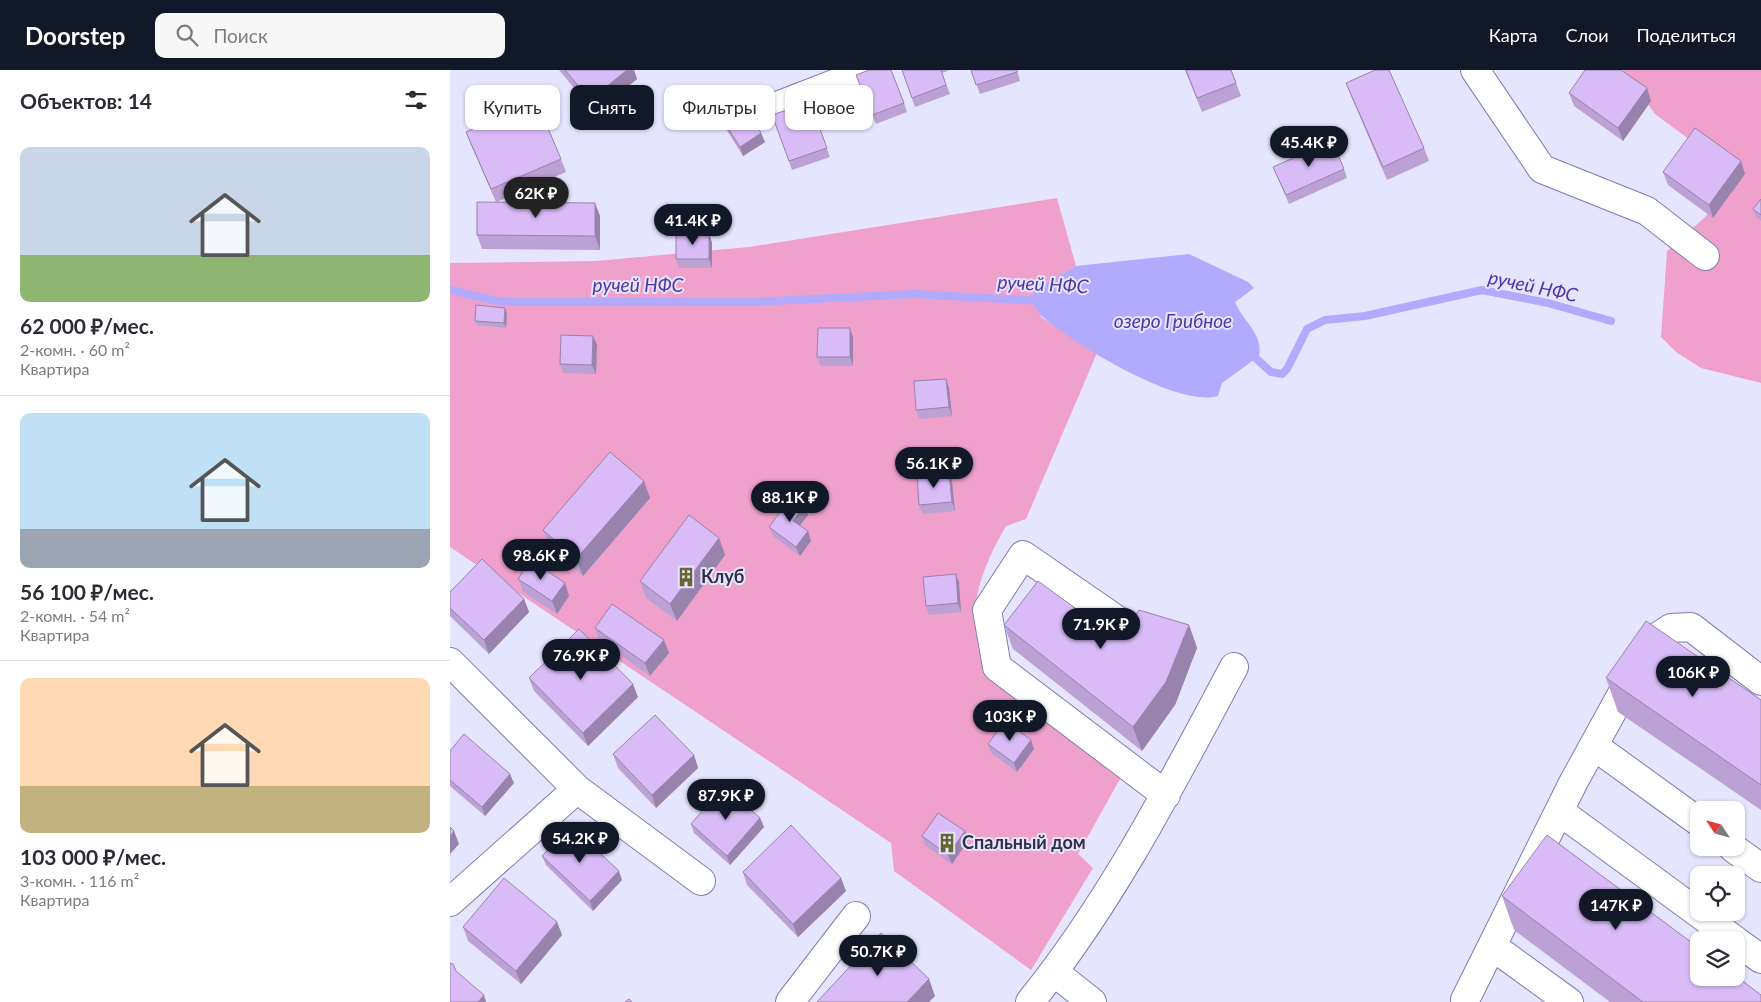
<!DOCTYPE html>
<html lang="ru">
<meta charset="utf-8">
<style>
:root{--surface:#fff;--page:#f7f7f7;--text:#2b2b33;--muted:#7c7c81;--line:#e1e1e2;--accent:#111827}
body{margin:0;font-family:Lato,sans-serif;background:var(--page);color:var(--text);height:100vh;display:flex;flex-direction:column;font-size:19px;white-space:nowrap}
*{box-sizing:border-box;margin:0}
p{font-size:16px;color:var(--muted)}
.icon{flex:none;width:28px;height:28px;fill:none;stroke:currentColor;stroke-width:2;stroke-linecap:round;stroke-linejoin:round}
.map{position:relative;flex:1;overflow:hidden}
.sheet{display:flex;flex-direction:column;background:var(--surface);width:450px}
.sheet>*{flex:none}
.guide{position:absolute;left:15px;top:15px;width:475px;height:45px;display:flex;gap:10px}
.needle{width:32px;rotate:306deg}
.controls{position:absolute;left:1240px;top:731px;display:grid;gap:10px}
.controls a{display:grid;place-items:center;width:55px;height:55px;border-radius:10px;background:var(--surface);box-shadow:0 1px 4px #0004;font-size:25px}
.price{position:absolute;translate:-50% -42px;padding:0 11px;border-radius:18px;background:var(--accent);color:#fff;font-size:16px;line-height:32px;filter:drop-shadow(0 1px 2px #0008)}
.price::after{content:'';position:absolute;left:50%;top:30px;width:15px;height:11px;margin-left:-8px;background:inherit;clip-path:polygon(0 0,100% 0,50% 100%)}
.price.active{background:#222;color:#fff}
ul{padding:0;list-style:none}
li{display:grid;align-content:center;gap:10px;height:265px;padding:0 20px}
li+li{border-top:1px solid var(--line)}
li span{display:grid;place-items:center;height:155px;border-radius:10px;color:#555}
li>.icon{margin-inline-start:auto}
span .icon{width:90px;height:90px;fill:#fffc;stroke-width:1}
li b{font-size:21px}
h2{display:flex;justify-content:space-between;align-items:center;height:60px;padding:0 20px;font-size:21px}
.tag{padding:0 18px;border-radius:10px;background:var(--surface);box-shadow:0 1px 4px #0004;font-size:18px;line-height:45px}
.tag.active{background:var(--accent);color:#fff}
header{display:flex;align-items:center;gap:30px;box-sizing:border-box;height:70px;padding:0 25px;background:var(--accent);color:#fff}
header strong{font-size:24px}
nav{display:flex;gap:28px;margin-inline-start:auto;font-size:18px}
.search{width:350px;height:45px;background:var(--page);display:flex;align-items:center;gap:12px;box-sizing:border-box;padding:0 18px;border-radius:10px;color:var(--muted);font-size:19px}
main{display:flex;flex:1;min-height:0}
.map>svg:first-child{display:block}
</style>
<header>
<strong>Doorstep</strong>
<div class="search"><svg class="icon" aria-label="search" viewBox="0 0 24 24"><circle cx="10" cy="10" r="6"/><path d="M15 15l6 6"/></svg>Поиск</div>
<nav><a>Карта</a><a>Слои</a><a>Поделиться</a></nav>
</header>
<main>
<section class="sheet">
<h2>Объектов: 14<svg class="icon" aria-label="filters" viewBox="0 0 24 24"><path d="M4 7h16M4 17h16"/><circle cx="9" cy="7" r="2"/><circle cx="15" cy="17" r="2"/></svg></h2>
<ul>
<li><span style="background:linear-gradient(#c9d6e8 70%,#8fb573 0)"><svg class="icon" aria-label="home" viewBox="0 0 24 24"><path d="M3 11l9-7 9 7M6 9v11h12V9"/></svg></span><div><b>62 000 ₽/мес.</b><p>2-комн. · 60 m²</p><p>Квартира</p></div></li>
<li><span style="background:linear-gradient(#bfe0f5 75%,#9aa5b1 0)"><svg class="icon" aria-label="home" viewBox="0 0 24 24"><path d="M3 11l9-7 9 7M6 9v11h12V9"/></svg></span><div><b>56 100 ₽/мес.</b><p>2-комн. · 54 m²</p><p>Квартира</p></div></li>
<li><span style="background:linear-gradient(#ffd9b3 70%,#c2b280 0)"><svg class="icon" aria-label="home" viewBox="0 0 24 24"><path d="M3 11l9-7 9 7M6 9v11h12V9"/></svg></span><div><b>103 000 ₽/мес.</b><p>3-комн. · 116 m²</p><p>Квартира</p></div></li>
</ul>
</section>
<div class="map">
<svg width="1311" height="932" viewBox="0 0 1311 932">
<rect width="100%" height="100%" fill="#e6e5ff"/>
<path fill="#f0a1cb" d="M 1173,0 L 1311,0 L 1311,313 L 1251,298 L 1226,282 L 1211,267 L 1217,181 L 1255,147 L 1279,114 L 1252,79 L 1205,44 Z
M 607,128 L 626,196 L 586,219 L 591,247 L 647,283 L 576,449 L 556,456 C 543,478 525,515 526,542 C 527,563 533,585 537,606 L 670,709 L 628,784 L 643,798 L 581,900 L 444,801 L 441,773 L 0,477 L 0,193 L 146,191 L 299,177 Z"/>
<path fill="#b1aafd" d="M 739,184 L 798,212 L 804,218 L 785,232 C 793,251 814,265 809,286 L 772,313 L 768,326 C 728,338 624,274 593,247 C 587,243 584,234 581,228 L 586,219 L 626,196 Z"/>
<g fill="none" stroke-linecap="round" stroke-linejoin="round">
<path stroke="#b1aafd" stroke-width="8" d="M 0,220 L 51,232 L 303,232 L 465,224 L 593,231
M 800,283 L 821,302 L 832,304 L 837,299 L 857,259 L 875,250 L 915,246 L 1032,220 L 1098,233 L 1161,251"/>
<defs>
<path id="minor" d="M 1025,0 L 1092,99 L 1197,141 L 1255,186
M 327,36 L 420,0
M 686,563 L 573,485 L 537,540 L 547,597 L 716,725
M 0,592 L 127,719 L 251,811
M 1144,676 L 1249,752
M 1109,741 L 1285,870
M 1283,778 L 1311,798
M 0,832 L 127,719
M 1286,871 L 1311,889
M 1042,876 L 1119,932
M 604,902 L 642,932
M 1015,930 L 1123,713 L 1201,571 L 1221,558 L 1241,557 L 1311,611
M 340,932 L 406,846
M 580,932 C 662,831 723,711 784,597"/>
</defs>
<use href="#minor" stroke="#807bb4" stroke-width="30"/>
<use href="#minor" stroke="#fff" stroke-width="28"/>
</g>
<path fill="#bba1d4" d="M 109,0 L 184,0 L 187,9 L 145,43 Z
M 452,0 L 500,0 L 492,3 L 500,24 L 465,37 Z
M 521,0 L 567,0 L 570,11 L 530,24 Z
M 735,0 L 781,0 L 791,26 L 752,42 Z
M 406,5 L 454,33 L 457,42 L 426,54 Z
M 896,13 L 974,78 L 979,91 L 937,110 L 901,26 Z
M 1197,18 L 1201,31 L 1173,71 L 1124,36 L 1119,23 Z
M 360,32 L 380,87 L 342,100 L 322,45 Z
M 273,50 L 311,63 L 315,72 L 293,86 L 276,59 Z
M 16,62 L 111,89 L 116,102 L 47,132 L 145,133 L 150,146 L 150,180 L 32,179 L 27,165 L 46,132 L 21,75 Z
M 823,97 L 894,99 L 897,108 L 839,134 Z
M 1213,102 L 1295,104 L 1263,148 L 1218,115 Z
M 1311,129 L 1311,151 L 1307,148 L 1303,139 Z
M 259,164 L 262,173 L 262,198 L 229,198 L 226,189 Z
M 55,238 L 57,243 L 56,258 L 27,255 L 25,251 Z
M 143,266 L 147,275 L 146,304 L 113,303 L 110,294 Z
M 403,267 L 403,296 L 371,296 L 367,287 Z
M 499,318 L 502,346 L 469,349 L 466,340 Z
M 499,403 L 502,412 L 505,441 L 473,444 L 469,435 Z
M 194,411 L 200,428 L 133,506 L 99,477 L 93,460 Z
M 354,436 L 358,445 L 350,456 L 358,461 L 361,471 L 350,486 L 323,466 L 319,457 Z
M 269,468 L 275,485 L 227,551 L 196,528 L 190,511 Z
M 506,504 L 509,513 L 511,542 L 479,545 L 476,536 Z
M 68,509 L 115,513 L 119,526 L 107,544 L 73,522 Z
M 0,522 L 74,529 L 79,542 L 39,584 L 0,546 Z
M 554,555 L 669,570 L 739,555 L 747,578 L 725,635 L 692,681 L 563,579 Z
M 145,558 L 219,583 L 200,606 L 150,571 Z
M 79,608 L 188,627 L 138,676 L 84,621 Z
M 1156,608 L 1311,630 L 1311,740 L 1168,642 Z
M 538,674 L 584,679 L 567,702 L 541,683 Z
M 0,681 L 64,713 L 35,746 L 0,716 Z
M 163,684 L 244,685 L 248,698 L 206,738 L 168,698 Z
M 310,748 L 314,757 L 280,795 L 244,763 L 241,754 Z
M 515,761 L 518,771 L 502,794 L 475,775 L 472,766 Z
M 92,786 L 172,810 L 143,841 L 96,795 Z
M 293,802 L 396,821 L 348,867 L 297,815 Z
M 1052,826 L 1311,932 L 1160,932 L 1064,860 Z
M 107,852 L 112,865 L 71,914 L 18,871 L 13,857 Z"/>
<path fill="#9883ad" d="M 177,0 L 184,0 L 187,9 L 145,43 L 140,30 Z
M 1197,18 L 1201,31 L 1173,71 L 1168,58 Z
M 311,63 L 315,72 L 293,86 L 290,77 Z
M 1291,91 L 1295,104 L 1263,148 L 1259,135 Z
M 145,133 L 150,146 L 150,180 L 145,166 Z
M 259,164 L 262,173 L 262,198 L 259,189 Z
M 55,238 L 57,243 L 56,258 L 54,253 Z
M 400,258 L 403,267 L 403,296 L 400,287 Z
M 143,266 L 147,275 L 146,304 L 142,295 Z
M 496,309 L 499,318 L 502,346 L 499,337 Z
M 499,403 L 502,412 L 505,441 L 502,432 Z
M 194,411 L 200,428 L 133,506 L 126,489 Z
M 354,436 L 358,445 L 346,460 L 343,451 Z
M 358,461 L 361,471 L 350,486 L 346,477 Z
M 269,468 L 275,485 L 227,551 L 220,534 Z
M 506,504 L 509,513 L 511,542 L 508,533 Z
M 115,513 L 119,526 L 107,544 L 102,531 Z
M 74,529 L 79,542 L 39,584 L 34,570 Z
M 739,555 L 747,578 L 725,635 L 692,681 L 683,657 Z
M 214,570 L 219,583 L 200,606 L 195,593 Z
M 183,614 L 188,627 L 138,676 L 133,663 Z
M 581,670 L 584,679 L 567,702 L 564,693 Z
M 244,685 L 248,698 L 206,738 L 202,725 Z
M 60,704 L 64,713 L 35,746 L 32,737 Z
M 310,748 L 314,757 L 280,795 L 277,786 Z
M 4,761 L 9,774 L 0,784 L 0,766 Z
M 515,761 L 518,771 L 502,794 L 498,785 Z
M 169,801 L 172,810 L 143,841 L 140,831 Z
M 391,808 L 396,821 L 348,867 L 343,854 Z
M 107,852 L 112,865 L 71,914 L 66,901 Z
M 479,909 L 485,926 L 479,932 L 457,932 Z
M 34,925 L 36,932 L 28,932 Z"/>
<path fill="#d9bbf7" stroke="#9883ad" d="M 115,0 L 177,0 L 140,30 Z
M 419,0 L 441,0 L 454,33 L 422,45 L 406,5 Z
M 452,0 L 491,0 L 496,15 L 462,28 Z
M 521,0 L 567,0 L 567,2 L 526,15 Z
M 736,0 L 781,0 L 786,13 L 747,28 Z
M 925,0 L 939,0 L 974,78 L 933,97 L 896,13 Z
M 1135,0 L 1171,0 L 1197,18 L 1168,58 L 1119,23 Z
M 87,32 L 111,89 L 41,119 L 16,62 Z
M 360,32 L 377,78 L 339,91 L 322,45 Z
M 295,37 L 311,63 L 290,77 L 273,50 Z
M 1245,58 L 1291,91 L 1259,135 L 1213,102 Z
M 882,71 L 894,99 L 836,125 L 823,97 Z
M 1311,129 L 1311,145 L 1303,139 Z
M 27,132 L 145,133 L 145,166 L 27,165 Z
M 226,164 L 259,164 L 259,189 L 226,189 Z
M 26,235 L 55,238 L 54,253 L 25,251 Z
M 368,258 L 400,258 L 400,287 L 367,287 Z
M 111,265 L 143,266 L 142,295 L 110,294 Z
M 496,309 L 499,337 L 466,340 L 464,311 Z
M 160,382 L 194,411 L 126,489 L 93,460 Z
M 499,403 L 502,432 L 469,435 L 467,406 Z
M 342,426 L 354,436 L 343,451 L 358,461 L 346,477 L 319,457 Z
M 239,445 L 269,468 L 220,534 L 190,511 Z
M 32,489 L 74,529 L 34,570 L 0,538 L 0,522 Z
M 81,490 L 115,513 L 102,531 L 68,509 Z
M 506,504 L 508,533 L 476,536 L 473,507 Z
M 588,511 L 669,570 L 689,540 L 739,555 L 716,612 L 683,657 L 554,555 Z
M 162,534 L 214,570 L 195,593 L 145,558 Z
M 1196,551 L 1311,630 L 1311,715 L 1156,608 Z
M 129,559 L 183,614 L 133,663 L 79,608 Z
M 205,645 L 244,685 L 202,725 L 163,684 Z
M 555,651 L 581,670 L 564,693 L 538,674 Z
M 14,664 L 60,704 L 32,737 L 0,710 L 0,681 Z
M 274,716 L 310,748 L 277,786 L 241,754 Z
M 488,743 L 515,761 L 498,785 L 472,766 Z
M 341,755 L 391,808 L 343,854 L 293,802 Z
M 121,756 L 169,801 L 140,831 L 92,786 Z
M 0,757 L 4,761 L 0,766 Z
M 1097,765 L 1249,878 L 1249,908 L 1286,908 L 1286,906 L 1311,925 L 1311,932 L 1193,932 L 1052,826 Z
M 54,808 L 107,852 L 66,901 L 13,857 Z
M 431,863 L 479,909 L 457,932 L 367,932 Z
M 0,893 L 3,894 L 6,901 L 34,925 L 28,932 L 0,932 Z
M 179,929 L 182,932 L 175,932 Z"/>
<defs>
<symbol id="building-bare" viewBox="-9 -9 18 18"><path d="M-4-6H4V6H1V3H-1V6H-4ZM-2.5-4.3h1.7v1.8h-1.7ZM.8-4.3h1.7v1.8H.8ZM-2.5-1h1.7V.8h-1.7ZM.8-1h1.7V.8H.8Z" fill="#676532" stroke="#e6e5ff" stroke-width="2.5" paint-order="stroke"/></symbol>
</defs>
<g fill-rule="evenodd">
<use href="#building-bare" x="222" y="493" width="28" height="28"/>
<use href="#building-bare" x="483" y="759" width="28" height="28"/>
</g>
<g text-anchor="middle" stroke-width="4" stroke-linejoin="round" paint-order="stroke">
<g font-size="18" font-weight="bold" fill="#312f47" stroke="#e6e5ff" text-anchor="start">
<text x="251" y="513">Клуб</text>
<text x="512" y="779">Спальный дом</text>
</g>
<g font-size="19" font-style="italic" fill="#5034a9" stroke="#e6e5ff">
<text transform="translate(593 214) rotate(3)" y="7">ручей НФС</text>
<text x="188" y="222">ручей НФС</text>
<text transform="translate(1083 216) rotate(12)" y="7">ручей НФС</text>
<text x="723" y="258">озеро Грибное</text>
</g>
</g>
</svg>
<div class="controls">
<a><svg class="needle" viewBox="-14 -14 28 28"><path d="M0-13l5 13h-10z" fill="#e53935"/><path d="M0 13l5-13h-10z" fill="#7c7c81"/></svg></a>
<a><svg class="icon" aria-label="locate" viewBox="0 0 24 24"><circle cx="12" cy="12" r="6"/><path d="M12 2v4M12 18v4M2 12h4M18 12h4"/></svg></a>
<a><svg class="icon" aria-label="layers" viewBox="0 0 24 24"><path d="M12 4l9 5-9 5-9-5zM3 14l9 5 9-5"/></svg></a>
</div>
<b class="price" style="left:859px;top:98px">45.4K ₽</b>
<b class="price active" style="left:86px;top:149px">62K ₽</b>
<b class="price" style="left:243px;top:176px">41.4K ₽</b>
<b class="price" style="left:484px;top:419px">56.1K ₽</b>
<b class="price" style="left:340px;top:453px">88.1K ₽</b>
<b class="price" style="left:91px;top:511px">98.6K ₽</b>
<b class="price" style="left:651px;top:580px">71.9K ₽</b>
<b class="price" style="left:131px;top:611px">76.9K ₽</b>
<b class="price" style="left:1243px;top:628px">106K ₽</b>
<b class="price" style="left:560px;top:672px">103K ₽</b>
<b class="price" style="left:276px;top:751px">87.9K ₽</b>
<b class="price" style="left:130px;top:794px">54.2K ₽</b>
<b class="price" style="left:1166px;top:861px">147K ₽</b>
<b class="price" style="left:428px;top:907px">50.7K ₽</b>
<div class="guide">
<a class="tag">Купить</a>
<a class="tag active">Снять</a>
<a class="tag">Фильтры</a>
<a class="tag">Новое</a>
</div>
</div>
</main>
